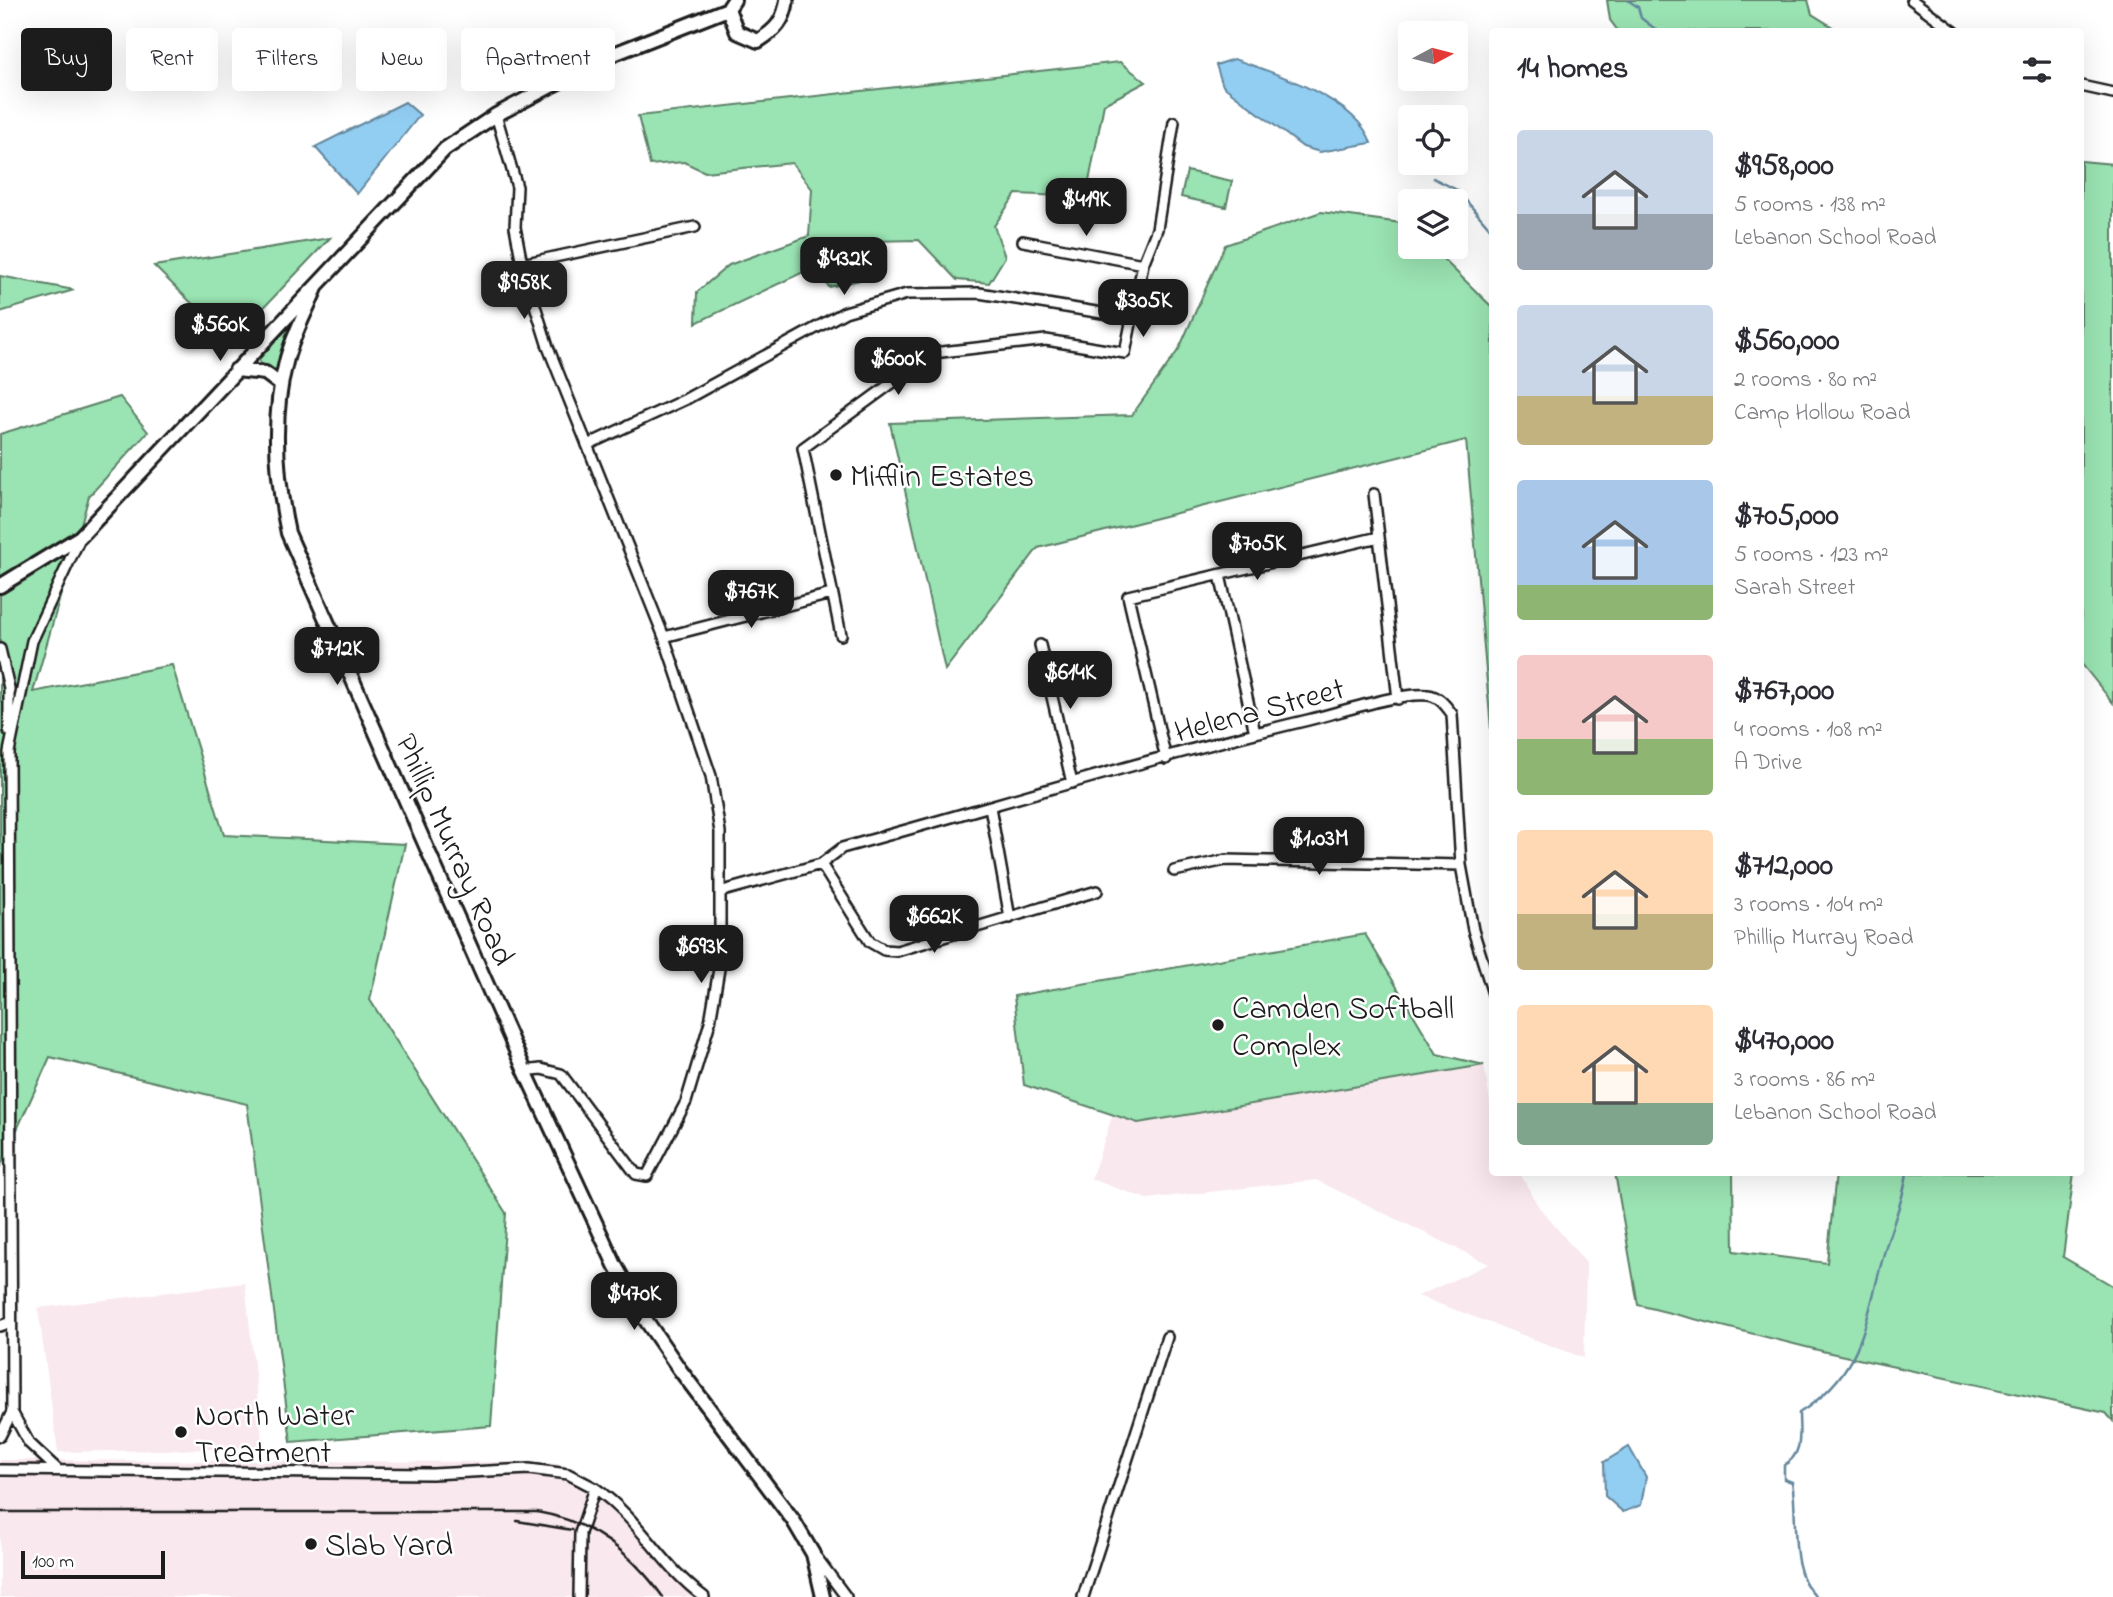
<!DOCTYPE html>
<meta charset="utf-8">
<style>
:root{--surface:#fff;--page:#f7f7f7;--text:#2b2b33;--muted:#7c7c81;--accent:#1c1c1c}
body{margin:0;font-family:"Indie Flower",sans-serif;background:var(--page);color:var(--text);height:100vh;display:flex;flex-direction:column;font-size:26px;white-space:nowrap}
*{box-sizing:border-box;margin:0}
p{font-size:23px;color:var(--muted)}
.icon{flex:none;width:38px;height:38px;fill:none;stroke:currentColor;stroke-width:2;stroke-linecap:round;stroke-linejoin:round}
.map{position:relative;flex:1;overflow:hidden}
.panel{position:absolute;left:1489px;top:28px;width:595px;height:1148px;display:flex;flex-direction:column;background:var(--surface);border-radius:7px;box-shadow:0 7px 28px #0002}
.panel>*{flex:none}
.hud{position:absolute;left:21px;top:28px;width:665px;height:63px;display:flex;gap:14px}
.needle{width:46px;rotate:83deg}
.fabs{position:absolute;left:1398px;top:21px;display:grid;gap:14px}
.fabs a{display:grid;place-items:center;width:70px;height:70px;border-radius:7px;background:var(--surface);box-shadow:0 7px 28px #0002;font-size:35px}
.scale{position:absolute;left:21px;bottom:18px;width:144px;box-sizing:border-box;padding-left:7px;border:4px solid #1c1c1c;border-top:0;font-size:19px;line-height:24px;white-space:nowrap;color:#1c1c1c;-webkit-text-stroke:5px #fff;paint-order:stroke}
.price{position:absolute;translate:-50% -60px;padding:0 16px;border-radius:14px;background:var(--accent);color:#fff;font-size:23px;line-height:46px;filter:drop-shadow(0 2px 4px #0008)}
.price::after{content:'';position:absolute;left:50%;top:42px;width:21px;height:16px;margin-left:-10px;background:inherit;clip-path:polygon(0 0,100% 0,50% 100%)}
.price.current{background:#222;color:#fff}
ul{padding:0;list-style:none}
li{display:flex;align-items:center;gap:21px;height:175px;padding:0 28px}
li span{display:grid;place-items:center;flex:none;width:196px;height:140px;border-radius:7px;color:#555}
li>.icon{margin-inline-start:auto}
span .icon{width:84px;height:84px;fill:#fffc;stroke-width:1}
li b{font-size:30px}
h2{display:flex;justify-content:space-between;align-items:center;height:84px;padding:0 28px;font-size:30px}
.chip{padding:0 24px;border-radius:7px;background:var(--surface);box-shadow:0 7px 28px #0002;font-size:24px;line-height:63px}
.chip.current{background:var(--accent);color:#fff}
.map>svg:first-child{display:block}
</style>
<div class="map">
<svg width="2113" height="1597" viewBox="0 0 2113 1597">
<rect width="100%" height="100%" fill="#fff"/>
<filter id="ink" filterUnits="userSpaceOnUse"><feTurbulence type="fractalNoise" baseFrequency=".0143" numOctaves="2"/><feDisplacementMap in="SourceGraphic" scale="14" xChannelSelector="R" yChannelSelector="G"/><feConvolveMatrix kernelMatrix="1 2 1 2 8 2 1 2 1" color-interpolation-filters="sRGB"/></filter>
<g filter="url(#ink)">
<path fill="#f9e8ee" d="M 1484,1065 L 1493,1120 L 1493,1172 L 1520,1173 L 1538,1206 L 1586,1263 L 1584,1358 L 1418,1296 L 1489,1264 L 1316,1180 L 1147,1199 L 1091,1179 L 1113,1114 L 1139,1123 Z
M 245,1283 L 263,1448 L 58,1452 L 38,1308 Z
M 0,1460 L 530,1462 L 559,1464 L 585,1474 L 632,1510 L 705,1597 L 0,1597 Z"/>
<path fill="#9ae3b2" stroke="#5b8067" stroke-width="2" d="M 1607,0 L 1808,0 L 1812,14 L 1839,31 L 1618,31 L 1610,20 Z
M 1120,62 L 1146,82 L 1104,104 L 1086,197 L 1016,194 L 994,226 L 1005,257 L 989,283 L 957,280 L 919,240 L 869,241 L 860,280 L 829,287 L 816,266 L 696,323 L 697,292 L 729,265 L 809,236 L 812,189 L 792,163 L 705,172 L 684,162 L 650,165 L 638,116 Z
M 2081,161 L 2113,164 L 2113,703 L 2081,663 Z
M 1187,171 L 1232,181 L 1226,207 L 1181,197 Z
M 1321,212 L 1408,224 L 1410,247 L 1431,247 L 1493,308 L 1493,752 L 1466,440 L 1038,548 L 945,670 L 890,423 L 1132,415 L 1179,349 L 1225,245 Z
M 330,238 L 231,342 L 154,266 Z
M 0,276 L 74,290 L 0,312 Z
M 288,328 L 278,368 L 273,370 L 260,363 L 259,359 Z
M 120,397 L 148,432 L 89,496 L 33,692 L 172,665 L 224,835 L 405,844 L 370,1000 L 506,1213 L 491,1426 L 291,1442 L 247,1104 L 50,1057 L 0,1167 L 0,434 Z
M 1365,934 L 1437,1054 L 1484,1065 L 1138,1123 L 1024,1085 L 1014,996 Z
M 1615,1173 L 1733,1173 L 1734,1251 L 1827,1263 L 1836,1173 L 2074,1173 L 2063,1257 L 2113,1286 L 2113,1421 L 2106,1413 L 1826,1352 L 1638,1305 Z"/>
<path fill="#92cdf2" stroke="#63869c" stroke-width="2" d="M 1234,59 C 1273,72 1358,100 1371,143 L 1320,152 L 1303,147 L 1223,86 L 1216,65 Z
M 405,102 L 420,115 L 357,194 L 315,147 Z
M 1629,1447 L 1646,1477 L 1641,1505 L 1623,1512 L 1605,1496 L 1604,1462 Z"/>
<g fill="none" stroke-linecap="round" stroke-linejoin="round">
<path stroke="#63869c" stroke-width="2.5" d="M 1629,1 L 1638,7 L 1641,18 L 1659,32
M 1433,178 L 1457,190 L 1493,232
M 1816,1597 C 1787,1569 1799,1520 1792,1482 L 1784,1479 L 1784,1465 C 1804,1454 1799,1433 1799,1413 C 1866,1371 1865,1318 1885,1250 C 1892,1224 1904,1200 1907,1172"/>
<defs>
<path id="street" d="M 1912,0 L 1955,32
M 2081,86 L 2113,93
M 496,115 L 517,187 L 515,227 L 522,264 L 548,347 L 664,637 L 711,776 L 720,832 L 720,963 L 710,1022 L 686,1102 L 647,1176 L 636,1174 L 561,1074 L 541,1069 L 525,1071
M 1023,241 L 1143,264
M 522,264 L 695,227
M 587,445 L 686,399 L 845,312 L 907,294 L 979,293 L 1133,318
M 1374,494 L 1398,699
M 1220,575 L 1255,733
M 841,635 L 803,448 L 933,353 L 1046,340 L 1125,353 L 1143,264 L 1157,229 L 1174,122
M 664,637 L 831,594
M 1040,645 L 1072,783
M 0,649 L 9,688 L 9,731
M 1166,759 L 1128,596 L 1379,537
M 990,807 L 1010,918
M 821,864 L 870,942 L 884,950 L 897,951 L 1097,891
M 1174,871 L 1226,860 L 1461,865
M 723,891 L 821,864 L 842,848 C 998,805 1152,757 1308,720 C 1338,713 1399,692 1428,695 C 1439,696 1446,706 1452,714 L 1461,865 L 1473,930 L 1493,994
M 0,1326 L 11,1322
M 12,1412 L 29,1443 L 57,1469
M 0,1436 L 12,1412 L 9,752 L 32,641 L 80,538
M 0,1470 L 432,1474 L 529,1469 L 568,1474 L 595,1488 L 580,1533 L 579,1597
M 595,1488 C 642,1521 660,1565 704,1597
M 817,1558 L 846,1597
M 1083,1597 L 1167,1337"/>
<path id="secondary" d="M 734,0 L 728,9 L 737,32 L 758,41 C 776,30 784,21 787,0
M 316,288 C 306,312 292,337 286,362 C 271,419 276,477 288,533 L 525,1071 L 615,1265 L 645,1319 L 680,1370 L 793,1520 L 813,1554 L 823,1597
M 236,370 L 265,373 L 281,385
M 0,586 L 80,537 L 445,149 L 496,115 L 606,57 L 728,9"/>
</defs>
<use href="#street" stroke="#1c1c1c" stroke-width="14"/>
<use href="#secondary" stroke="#1c1c1c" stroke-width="18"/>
<use href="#street" stroke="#fff" stroke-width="9"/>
<use href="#secondary" stroke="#fff" stroke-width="12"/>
<path stroke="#1c1c1c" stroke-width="2.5" d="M 0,1512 L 537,1512 C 592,1521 631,1553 663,1597
M 517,1521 L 572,1530"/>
</g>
</g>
<g fill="#1c1c1c" stroke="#fff" stroke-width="2.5">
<circle cx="836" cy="475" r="7"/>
<circle cx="1218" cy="1025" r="7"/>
<circle cx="181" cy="1432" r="7"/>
<circle cx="311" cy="1544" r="7"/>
</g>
<g text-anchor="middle" stroke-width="5" stroke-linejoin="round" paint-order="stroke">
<g font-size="32" fill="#1c1c1c" stroke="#fff" text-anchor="start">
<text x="850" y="486">Mifflin Estates</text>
<text x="1232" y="1018">Camden Softball<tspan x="1232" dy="37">Complex</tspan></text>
<text x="195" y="1425">North Water<tspan x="195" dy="37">Treatment</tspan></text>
<text x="325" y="1555">Slab Yard</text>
</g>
<g font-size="32" fill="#1c1c1c" stroke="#fff">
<text transform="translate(1259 709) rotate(-15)" y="11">Helena Street</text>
<text transform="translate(456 849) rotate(66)" y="11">Phillip Murray Road</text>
</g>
</g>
</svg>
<div class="fabs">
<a><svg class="needle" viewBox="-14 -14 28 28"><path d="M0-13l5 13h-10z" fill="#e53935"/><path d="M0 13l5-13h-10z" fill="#7c7c81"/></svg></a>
<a><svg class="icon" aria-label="locate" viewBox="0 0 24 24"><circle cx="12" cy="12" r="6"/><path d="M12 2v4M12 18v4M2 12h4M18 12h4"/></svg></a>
<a><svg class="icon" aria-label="layers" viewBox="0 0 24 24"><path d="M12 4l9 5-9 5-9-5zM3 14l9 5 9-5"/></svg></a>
</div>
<div class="scale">100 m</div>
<b class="price" style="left:1086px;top:238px">$419K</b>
<b class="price" style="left:844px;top:297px">$432K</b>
<b class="price current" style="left:524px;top:321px">$958K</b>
<b class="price" style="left:1143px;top:339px">$305K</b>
<b class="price" style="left:220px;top:363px">$560K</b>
<b class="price" style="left:898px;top:397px">$600K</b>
<b class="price" style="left:1257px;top:582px">$705K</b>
<b class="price" style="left:751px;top:630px">$767K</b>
<b class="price" style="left:337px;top:687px">$712K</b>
<b class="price" style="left:1070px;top:711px">$614K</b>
<b class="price" style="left:1319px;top:877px">$1.03M</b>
<b class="price" style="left:934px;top:955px">$662K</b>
<b class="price" style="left:701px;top:985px">$693K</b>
<b class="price" style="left:634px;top:1332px">$470K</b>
<div class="hud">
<a class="chip current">Buy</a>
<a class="chip">Rent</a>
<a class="chip">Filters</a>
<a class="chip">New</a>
<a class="chip">Apartment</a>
</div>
<section class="panel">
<h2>14 homes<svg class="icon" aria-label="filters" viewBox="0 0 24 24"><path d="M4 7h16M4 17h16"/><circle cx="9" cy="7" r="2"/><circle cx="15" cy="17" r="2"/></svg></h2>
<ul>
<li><span style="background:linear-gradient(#c9d6e8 60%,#9aa5b1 0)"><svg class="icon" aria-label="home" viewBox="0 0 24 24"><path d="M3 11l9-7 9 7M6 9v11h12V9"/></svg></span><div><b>$958,000</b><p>5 rooms · 138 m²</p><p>Lebanon School Road</p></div></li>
<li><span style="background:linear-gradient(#c9d6e8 65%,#c2b280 0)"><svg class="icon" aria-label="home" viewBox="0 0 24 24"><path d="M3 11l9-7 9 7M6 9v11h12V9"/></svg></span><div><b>$560,000</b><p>2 rooms · 80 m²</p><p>Camp Hollow Road</p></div></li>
<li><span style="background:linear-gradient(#a9c7e8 75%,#8fb573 0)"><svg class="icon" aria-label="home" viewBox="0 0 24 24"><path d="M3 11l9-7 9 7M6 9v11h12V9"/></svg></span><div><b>$705,000</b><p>5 rooms · 123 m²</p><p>Sarah Street</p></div></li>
<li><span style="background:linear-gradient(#f6c9c9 60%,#8fb573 0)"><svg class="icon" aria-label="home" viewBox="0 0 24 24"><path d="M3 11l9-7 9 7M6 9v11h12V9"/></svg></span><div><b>$767,000</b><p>4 rooms · 108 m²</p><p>A Drive</p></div></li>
<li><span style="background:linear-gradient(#ffd9b3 60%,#c2b280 0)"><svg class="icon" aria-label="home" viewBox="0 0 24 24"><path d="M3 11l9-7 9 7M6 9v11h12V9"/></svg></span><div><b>$712,000</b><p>3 rooms · 104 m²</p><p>Phillip Murray Road</p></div></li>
<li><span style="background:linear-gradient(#ffd9b3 70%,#7fa58c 0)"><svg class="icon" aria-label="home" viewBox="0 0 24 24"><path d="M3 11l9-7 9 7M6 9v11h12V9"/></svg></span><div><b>$470,000</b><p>3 rooms · 86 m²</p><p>Lebanon School Road</p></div></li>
</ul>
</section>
</div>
